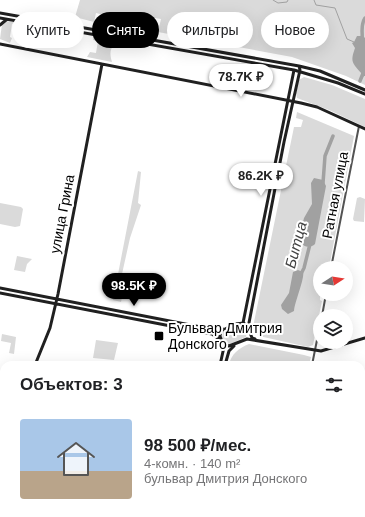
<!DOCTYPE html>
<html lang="ru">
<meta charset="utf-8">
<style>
:root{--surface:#fff;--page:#f2f2f2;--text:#202124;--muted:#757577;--accent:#000}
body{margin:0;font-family:Helvetica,sans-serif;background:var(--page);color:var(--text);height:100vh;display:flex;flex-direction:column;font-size:15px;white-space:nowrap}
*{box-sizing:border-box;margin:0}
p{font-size:13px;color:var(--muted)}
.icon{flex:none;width:22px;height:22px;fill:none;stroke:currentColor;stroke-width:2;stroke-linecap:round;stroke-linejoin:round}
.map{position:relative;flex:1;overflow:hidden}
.panel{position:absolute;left:0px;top:361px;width:365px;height:156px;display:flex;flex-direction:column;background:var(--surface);border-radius:12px 12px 0 0;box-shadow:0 4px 16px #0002}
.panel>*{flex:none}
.top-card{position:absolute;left:12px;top:12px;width:341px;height:36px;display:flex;gap:8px}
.needle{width:26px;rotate:78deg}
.tools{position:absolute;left:313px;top:261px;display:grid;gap:8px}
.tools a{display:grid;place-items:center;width:40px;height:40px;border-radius:50%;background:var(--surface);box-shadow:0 4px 16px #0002;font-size:20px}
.price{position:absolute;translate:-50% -34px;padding:0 9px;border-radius:14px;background:#fff;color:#222;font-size:13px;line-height:26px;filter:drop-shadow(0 1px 2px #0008)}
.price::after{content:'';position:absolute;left:50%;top:24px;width:12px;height:9px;margin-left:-6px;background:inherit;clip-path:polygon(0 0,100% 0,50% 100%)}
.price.active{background:var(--accent);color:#fff}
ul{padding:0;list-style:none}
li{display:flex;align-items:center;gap:12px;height:100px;padding:0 20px}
li span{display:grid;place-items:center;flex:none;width:112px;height:80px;border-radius:4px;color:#555}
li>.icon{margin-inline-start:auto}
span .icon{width:48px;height:48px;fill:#fffc;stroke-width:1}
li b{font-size:17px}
h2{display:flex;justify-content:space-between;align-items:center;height:48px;padding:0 20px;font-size:17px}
.chip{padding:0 14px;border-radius:18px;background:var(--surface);box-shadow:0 4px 16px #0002;font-size:14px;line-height:36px}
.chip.active{background:var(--accent);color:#fff}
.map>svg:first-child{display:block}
</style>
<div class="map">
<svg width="365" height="517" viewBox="0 0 365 517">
<rect width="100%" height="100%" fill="#fff"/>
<path fill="#dadada" d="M 80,0 L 365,0 L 365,85 L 346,76 L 292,57 L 158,32 L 161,19 L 136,15 L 133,29 L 124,27 L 125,20 L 96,13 L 94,22 L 75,17 Z
M 6,21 L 15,22 L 12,24 L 10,37 L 12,38 L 10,43 L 0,39 L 2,24 Z
M 93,37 L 123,42 L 122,43 L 115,44 C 109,49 110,55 112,62 L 87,57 L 90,52 L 96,53 L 98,41 L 93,40 Z
M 304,77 L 332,85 L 365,99 L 365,127 L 329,110 L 297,98 L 296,93 L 299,80 Z
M 297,112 L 354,136 L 329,268 L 320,268 L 320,300 L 322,301 L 313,345 L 308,347 L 259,336 L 254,332 L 253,327 L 294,127 L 301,127 L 303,120 L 296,118 Z
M 138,171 L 141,172 L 138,203 L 141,205 L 130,238 L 122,274 L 122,278 L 126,278 L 121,302 L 113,300 Z
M 360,197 L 365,199 L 364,222 L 354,221 L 353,219 L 357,198 Z
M 0,203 L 21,207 L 23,209 L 20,226 L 15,227 L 0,224 Z
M 17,256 L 32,259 L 27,264 L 25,272 L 14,270 Z
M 239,325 L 245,328 L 247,331 L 246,337 L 230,344 L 225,343 L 222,338 L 223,332 Z
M 2,334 L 16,337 L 14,354 L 9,353 L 11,343 L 1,341 Z
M 96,340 L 118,343 L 114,360 L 93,358 Z
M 249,344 L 304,355 L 311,357 L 309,365 L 229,365 C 231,354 239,348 249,344 Z
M 264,513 L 327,513 L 326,517 L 264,517 Z"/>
<path fill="#a1a1a1" d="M 357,36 L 363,36 L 365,38 L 365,76 L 364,76 L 361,81 L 359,80 L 362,74 C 352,63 350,62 355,48 L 352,43 L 354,42 Z
M 314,178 L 323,180 L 326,186 L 315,244 C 311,248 304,248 301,242 L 306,234 L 303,222 L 304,218 L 312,204 L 311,183 Z
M 298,270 L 303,272 C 305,278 295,301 294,311 L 288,314 L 282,309 L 281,305 L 289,293 L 293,272 Z"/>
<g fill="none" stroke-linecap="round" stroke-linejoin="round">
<path stroke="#a1a1a1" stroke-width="1" d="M 273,0 L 278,3 L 287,2 L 288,0
M 314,0 L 316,5 L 335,8 L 347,39 L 354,42"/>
<path stroke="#a1a1a1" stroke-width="3.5" d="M 362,40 C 363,32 360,26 365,18
M 360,81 L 365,68
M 323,183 L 325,156 L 333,136
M 300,276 L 304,268 L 310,244
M 315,517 L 315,513"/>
<path stroke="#535353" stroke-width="2" d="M 331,268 L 359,126
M 322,316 L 326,294
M 312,365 L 320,325
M 0,387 L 4,387
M 329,517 L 330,513"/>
<path stroke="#202020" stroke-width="3" d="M 0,13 L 299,66 L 320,71 L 365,90
M 0,18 L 294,70 L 338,83 L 365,94
M 0,25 L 6,20
M 0,44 L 301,103 L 317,107 L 365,129
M 0,288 L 211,329 L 223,329
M 0,293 L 212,334 L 222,341
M 243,323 L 294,70
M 248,327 L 252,338 L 255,339
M 248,328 L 284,142 L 300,70 L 299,66
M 223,344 L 229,346 L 247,339 L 321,351 L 365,338
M 35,365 L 50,328 L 58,294 L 102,64
M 220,365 L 224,347 L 220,336 L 221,331 L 235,324 L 244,323
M 225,365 L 229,351 L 234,346
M 0,451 L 4,442
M 0,513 L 8,517
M 192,517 L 192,513
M 196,517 L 197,513"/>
</g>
<rect fill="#000" stroke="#fff" stroke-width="1.5" x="154" y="331" width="10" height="10" rx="2"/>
<g text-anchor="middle" stroke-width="4" stroke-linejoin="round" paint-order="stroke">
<g font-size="14" fill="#000" stroke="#fff">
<text transform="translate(335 195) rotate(-79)" y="5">Ратная улица</text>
<text transform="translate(62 214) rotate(-79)" y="5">улица Грина</text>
</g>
<g font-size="14" fill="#000" stroke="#fff" text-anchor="start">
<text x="168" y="333">Бульвар Дмитрия<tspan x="168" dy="16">Донского</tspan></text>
</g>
<g font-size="15" font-style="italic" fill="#424242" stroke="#fff">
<text transform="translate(296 245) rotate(-75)" y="5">Битца</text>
</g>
</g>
</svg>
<div class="tools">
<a><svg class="needle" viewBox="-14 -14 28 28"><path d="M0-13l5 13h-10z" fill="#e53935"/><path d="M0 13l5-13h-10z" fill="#757577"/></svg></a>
<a><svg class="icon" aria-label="layers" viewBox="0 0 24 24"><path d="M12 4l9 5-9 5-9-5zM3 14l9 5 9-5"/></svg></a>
</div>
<b class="price" style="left:241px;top:98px">78.7K ₽</b>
<b class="price" style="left:261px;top:197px">86.2K ₽</b>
<b class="price active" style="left:134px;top:307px">98.5K ₽</b>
<div class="top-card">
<a class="chip">Купить</a>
<a class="chip active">Снять</a>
<a class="chip">Фильтры</a>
<a class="chip">Новое</a>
</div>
<section class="panel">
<h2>Объектов: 3<svg class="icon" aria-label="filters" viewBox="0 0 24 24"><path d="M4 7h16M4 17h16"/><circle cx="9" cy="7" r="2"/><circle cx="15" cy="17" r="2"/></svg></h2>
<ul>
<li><span style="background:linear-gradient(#a9c7e8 65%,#b9a48a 0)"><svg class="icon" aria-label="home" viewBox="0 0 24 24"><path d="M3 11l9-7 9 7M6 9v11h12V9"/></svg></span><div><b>98 500 ₽/мес.</b><p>4-комн. · 140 m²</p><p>бульвар Дмитрия Донского</p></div></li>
</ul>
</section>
</div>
